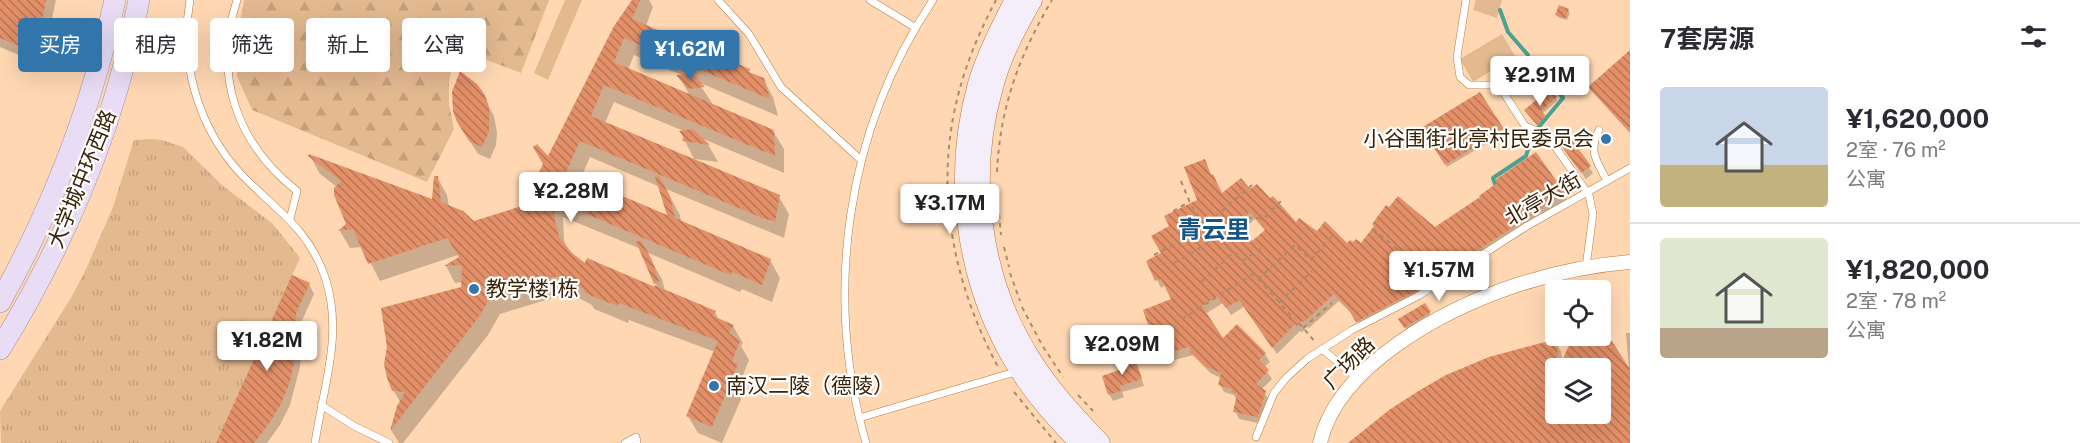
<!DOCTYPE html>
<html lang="zh">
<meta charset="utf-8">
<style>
:root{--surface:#fff;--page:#f7f7f7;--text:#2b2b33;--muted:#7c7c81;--line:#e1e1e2;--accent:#3376ac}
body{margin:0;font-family:"Public Sans","Noto Sans SC",sans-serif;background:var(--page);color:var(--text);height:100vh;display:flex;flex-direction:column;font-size:22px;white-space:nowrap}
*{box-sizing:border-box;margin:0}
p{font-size:20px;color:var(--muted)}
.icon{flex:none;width:33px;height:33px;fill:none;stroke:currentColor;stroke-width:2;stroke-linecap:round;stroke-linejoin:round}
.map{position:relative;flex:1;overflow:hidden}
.side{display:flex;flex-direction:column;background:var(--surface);width:450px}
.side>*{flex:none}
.banner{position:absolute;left:18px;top:18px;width:570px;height:54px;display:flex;gap:12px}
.tools{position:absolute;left:1545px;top:280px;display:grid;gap:12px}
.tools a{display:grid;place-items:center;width:66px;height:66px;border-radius:6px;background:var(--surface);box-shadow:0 6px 24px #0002;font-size:30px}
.price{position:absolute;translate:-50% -51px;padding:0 14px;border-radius:6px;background:#fff;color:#222;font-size:20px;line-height:39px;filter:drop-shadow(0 2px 3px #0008)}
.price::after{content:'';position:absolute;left:50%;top:36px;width:18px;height:14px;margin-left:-9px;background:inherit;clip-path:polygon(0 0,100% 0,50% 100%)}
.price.on{background:var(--accent);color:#fff}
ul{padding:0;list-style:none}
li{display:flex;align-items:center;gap:18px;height:150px;padding:0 30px}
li+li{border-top:2px solid var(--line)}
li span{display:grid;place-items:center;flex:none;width:168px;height:120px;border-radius:6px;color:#555}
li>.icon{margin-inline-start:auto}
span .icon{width:72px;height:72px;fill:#fffc;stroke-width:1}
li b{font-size:26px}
h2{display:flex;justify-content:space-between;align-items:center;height:72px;padding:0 30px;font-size:26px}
.chip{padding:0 21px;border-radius:6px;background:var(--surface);box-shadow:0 6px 24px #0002;font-size:21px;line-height:54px}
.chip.on{background:var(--accent);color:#fff}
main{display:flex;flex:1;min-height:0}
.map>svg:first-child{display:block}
</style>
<main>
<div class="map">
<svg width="1630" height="443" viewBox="0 0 1630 443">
<defs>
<pattern id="forest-firs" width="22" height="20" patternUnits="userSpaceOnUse" patternTransform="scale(1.5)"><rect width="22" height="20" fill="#e3b990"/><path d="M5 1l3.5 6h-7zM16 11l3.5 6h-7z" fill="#c49f7b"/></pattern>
<pattern id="park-tufts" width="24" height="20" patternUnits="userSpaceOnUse" patternTransform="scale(1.5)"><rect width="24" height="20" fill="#e3b990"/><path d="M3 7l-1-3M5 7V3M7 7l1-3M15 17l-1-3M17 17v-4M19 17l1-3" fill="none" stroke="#c49f7b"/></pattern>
<pattern id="building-back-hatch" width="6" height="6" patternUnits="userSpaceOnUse" patternTransform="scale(1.5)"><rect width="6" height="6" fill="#e39068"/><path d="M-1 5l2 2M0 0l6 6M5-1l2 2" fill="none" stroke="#b97554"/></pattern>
</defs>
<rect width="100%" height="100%" fill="#ffd8b3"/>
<path fill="#e3b990" d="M 565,0 L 582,0 L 548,80 L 534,73 Z
M 1476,0 L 1502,0 L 1497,18 L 1473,10 Z
M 1502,34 L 1515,56 L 1473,82 L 1460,59 Z"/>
<path fill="url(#forest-firs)" d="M 244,0 L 549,0 L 521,73 L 455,48 L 449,83 L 449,104 L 454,129 L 427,182 L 252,110 L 237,76 L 237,40 Z"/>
<path fill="url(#park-tufts)" d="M 151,139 L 162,140 L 183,147 L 223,186 L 273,224 L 300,258 L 216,443 L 1,443 L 0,411 L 72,296 L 86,269 L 113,207 L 134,140 Z"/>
<path fill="#0003" fill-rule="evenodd" d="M 0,0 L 56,0 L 42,65 L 0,47 Z
M 633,0 L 649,0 L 653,7 L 646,26 L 749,71 L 751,74 L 763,79 L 773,97 L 778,116 L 698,82 L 714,106 L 773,131 L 784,149 L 784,173 L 701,138 L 709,146 L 718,162 L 694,159 L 681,133 L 686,132 L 614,102 L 605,123 L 779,197 L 789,214 L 784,238 L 666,189 L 680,215 L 681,223 L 770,260 L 780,278 L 772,302 L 742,289 L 740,292 L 646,252 L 662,279 L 665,291 L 715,312 L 719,320 L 733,326 L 743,343 L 741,346 L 749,360 L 743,375 L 748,383 L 722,443 L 698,433 L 688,416 L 715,352 L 629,320 L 628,323 L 604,313 L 594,309 L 592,305 L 569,293 L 500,314 L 488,335 L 403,443 L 399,443 L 391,430 L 401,403 L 393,390 L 463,288 L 463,282 L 455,283 L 446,266 L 460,258 L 458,255 L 380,281 L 362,247 L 350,248 L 340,231 L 347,224 L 337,187 L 320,174 L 310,156 L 433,201 L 437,177 L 447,195 L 449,207 L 473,222 L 529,205 L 548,159 ZM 634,55 L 684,76 L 679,76 L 690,96 L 628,70 ZM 590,157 L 660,187 L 670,218 L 580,180 ZM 563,217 L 641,249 L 658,289 L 586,265 L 567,249 L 564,240 Z
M 1568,10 L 1570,13 L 1567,20 L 1558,17 L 1556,14 Z
M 480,90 L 494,116 L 497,133 L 496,145 L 490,159 L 478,154 L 466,135 Z
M 1480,94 L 1504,133 L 1447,167 L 1424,129 Z
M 1556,98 L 1557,101 L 1542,114 L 1547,120 L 1540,127 L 1527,113 Z
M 1566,135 L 1593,173 L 1586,179 L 1563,147 Z
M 1536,154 L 1568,202 L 1361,328 L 1353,315 L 1339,301 L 1309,328 L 1307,327 L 1302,332 L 1300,331 L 1277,354 L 1245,306 L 1231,315 L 1223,303 L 1205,314 L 1223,340 L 1237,326 L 1265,354 L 1270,362 L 1264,367 L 1272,379 L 1261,390 L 1270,400 L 1262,424 L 1239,419 L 1235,411 L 1237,400 L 1234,395 L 1224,392 L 1220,385 L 1221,378 L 1210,373 L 1194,355 L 1166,362 L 1162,355 L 1155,332 L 1150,325 L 1145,311 L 1173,300 L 1166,285 L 1161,288 L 1148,262 L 1163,254 L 1171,227 L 1199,201 L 1204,161 L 1222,195 L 1250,191 L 1296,225 L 1348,245 L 1361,245 L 1435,229 L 1482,198 ZM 1255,219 L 1266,231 L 1252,243 L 1242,231 Z
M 309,284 L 314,294 L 301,323 L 302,345 L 300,367 L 290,405 L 280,425 L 267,443 L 218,443 Z
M 1424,305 L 1433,319 L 1409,334 L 1400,320 Z
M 1626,333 L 1630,333 L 1630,443 L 1350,443 L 1555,340 L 1561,352 L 1563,363 L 1575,336 L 1629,371 ZM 1556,369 L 1600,369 L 1600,414 L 1556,414 Z
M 1135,359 L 1144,386 L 1122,392 L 1124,397 L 1113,401 L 1109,394 L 1124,370 Z"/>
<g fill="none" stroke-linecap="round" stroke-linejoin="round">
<path stroke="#4da190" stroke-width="4" d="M 1500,10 L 1508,32 L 1528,55
M 1537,129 L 1563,98 L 1551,82
M 1495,184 L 1493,178 L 1526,156 L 1530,143"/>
</g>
<path fill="url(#building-back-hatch)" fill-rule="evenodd" d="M 0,0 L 46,0 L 36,53 L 0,38 Z
M 632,0 L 640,0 L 632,19 L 750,69 L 749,72 L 764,78 L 770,99 L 624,38 L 614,62 L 774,130 L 775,156 L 604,85 L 591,116 L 780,195 L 775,222 L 767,219 L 767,220 L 580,141 L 566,172 L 667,215 L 655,177 L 659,176 L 670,196 L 675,218 L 771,259 L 762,285 L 732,272 L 730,275 L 554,200 L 555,221 L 559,237 L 572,253 L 585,263 L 587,258 L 655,287 L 654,285 L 716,311 L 713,316 L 734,325 L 729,333 L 740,341 L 732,361 L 738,364 L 712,427 L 686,416 L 718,341 L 619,303 L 618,306 L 592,296 L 583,292 L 584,289 L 558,276 L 491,297 L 478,318 L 390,431 L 397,406 L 405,392 L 392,391 L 387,378 L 384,364 L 387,347 L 381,308 L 461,287 L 462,265 L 444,266 L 459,257 L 447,238 L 368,264 L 353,229 L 338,231 L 346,224 L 334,195 L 334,188 L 341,181 L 308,156 L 309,154 L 432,199 L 434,176 L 438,176 L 441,202 L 463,211 L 474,221 L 528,204 L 533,185 L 543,164 L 533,147 L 537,144 L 548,156 L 614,26 Z
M 1559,5 L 1569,9 L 1565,19 L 1555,15 Z
M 1630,50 L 1630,133 L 1588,87 Z
M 460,71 L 477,84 L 485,95 L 489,107 L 489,132 L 482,147 L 469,141 L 457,122 L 453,111 L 452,92 Z
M 693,74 L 705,87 L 688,89 L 676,75 Z
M 1550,89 L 1557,97 L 1541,111 L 1546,116 L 1537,125 L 1524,110 Z
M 1480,92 L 1504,129 L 1445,165 L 1421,128 Z
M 693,129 L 710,145 L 682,141 L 684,137 L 679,131 Z
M 1567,133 L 1591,166 L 1581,173 L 1557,140 Z
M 1536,152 L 1565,193 L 1416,291 L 1356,322 L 1347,307 L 1334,294 L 1304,322 L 1302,321 L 1297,326 L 1295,324 L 1272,348 L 1239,300 L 1226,308 L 1217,296 L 1202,306 L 1223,338 L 1237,324 L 1266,353 L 1259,360 L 1269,370 L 1256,384 L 1266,391 L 1258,417 L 1233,412 L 1237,394 L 1231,392 L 1232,389 L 1218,385 L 1221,373 L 1204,366 L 1190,352 L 1189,347 L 1160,355 L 1151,324 L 1148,325 L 1143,310 L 1171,299 L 1161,279 L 1155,281 L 1146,261 L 1161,253 L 1151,236 L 1169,226 L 1164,216 L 1197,200 L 1184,167 L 1205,159 L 1211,175 L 1213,174 L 1222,193 L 1241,178 L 1250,189 L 1257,184 L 1270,198 L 1273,196 L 1296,222 L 1299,218 L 1317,231 L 1325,221 L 1347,243 L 1350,240 L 1353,242 L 1356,239 L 1361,243 L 1374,226 L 1372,224 L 1386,205 L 1389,207 L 1398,196 L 1435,227 L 1480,197 L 1479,196 L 1497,183 L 1495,180 ZM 1250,212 L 1265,230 L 1252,241 L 1237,224 Z
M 641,240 L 652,260 L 659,282 L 654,284 L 636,242 Z
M 292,275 L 310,283 L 296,313 L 297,334 L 295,357 L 290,382 L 281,404 L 268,425 L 254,443 L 216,443 Z
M 1425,303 L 1431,312 L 1404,328 L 1398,319 Z
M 1600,323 L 1630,369 L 1630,443 L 1348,443 L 1389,410 L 1420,390 L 1446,375 L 1489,357 L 1556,339 L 1559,368 L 1573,336 L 1600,336 ZM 1556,369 L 1600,369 L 1600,414 L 1556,414 Z
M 1135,358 L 1142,379 L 1120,386 L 1121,391 L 1108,395 L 1102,376 L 1122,369 L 1120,362 Z"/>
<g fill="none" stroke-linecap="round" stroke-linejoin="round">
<defs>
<path id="service" d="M 190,0 C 179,61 198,127 240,173 C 274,209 308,227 325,277 C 344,334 323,387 315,443
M 237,0 C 213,75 236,143 297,191 L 290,219
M 718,0 L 749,34 L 781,87 L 861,160
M 870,0 L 916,28
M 1466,0 L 1457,57 L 1460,77 L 1469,85 L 1491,85 L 1502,90 L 1525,126 L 1547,135 L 1589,195 L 1593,214 L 1586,267
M 1599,130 C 1588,152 1597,161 1607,181
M 1322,349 L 1357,378
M 321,405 L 354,426 L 389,443
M 859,418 L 1018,371
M 1256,437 L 1274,393 L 1287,377 L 1307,359 L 1352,330 L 1418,296 L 1527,226 L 1630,168
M 625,443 L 636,437 L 637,443
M 866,443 C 823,294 846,130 933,0"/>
<path id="minor" d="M 1320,443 C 1338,364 1447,308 1517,285 C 1554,273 1592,265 1630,262"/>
<path id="secondary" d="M 1015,0 C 1001,27 987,54 978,84 C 952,176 965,278 1014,361 C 1032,392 1056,418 1080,443
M 1032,0 C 1016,28 1001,56 993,87 C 967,176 980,276 1028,355 C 1048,388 1074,416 1100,443"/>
<path id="primary" d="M 0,302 C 53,207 92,107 115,0
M 0,349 C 66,242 115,123 139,0"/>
</defs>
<use href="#service" stroke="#b57b3b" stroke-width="8"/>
<use href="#minor" stroke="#b57b3b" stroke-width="15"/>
<use href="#secondary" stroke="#b57b3b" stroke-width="21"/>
<use href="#primary" stroke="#a28d9e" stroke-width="22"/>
<path stroke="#ab8b6a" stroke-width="2" stroke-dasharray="4.5 4.5" stroke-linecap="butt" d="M 954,113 C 962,73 977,36 996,0
M 953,118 C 937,205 957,290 998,367
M 997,172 C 1000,107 1019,56 1052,0
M 1181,181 L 1191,205 L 1205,226 L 1237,255 L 1294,319
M 1173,211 L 1189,202
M 999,214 L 1001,235
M 1373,229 L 1431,277
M 1220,241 L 1246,218 L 1264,218 L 1281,201
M 1004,247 L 1009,267
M 1154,255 L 1196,233 L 1252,185
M 1242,261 L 1265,246
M 1174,263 L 1197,250 L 1214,237
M 1010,273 L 1020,301
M 1258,279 L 1295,245 L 1311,260 L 1333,235
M 1201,282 L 1234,252
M 1279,303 L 1312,271
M 1022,307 L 1042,345 L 1063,377
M 1182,319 L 1253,274
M 1299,323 L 1316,343
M 1303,328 L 1332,303
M 1014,392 L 1056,443
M 1078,395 L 1093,411"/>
<use href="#service" stroke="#fff" stroke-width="7"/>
<use href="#minor" stroke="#fff" stroke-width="14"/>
<use href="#secondary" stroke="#f4eefa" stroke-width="20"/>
<use href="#primary" stroke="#e9ddf6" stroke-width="21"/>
</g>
<g fill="#3376ac" stroke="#fff" stroke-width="2">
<circle cx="1606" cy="139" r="6"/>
<circle cx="474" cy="289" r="6"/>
<circle cx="714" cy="386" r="6"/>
</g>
<g text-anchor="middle" stroke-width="4.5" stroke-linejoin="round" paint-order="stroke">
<g font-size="21" fill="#3b2307" stroke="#fff" text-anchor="start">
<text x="1594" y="146" text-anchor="end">小谷围街北亭村民委员会</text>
<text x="486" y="296">教学楼1栋</text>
<text x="726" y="393">南汉二陵（德陵）</text>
</g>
<g font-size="21" fill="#3b2307" stroke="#fff">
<text transform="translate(82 179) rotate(-68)" y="7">大学城中环西路</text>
<text transform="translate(1543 199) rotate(-30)" y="7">北亭大街</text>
<text transform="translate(1349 363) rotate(-45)" y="7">广场路</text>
</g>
<g font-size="24" font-weight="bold" fill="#155585" stroke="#fff">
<text x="1214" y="238">青云里</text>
</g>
</g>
</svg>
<div class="tools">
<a><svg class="icon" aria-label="locate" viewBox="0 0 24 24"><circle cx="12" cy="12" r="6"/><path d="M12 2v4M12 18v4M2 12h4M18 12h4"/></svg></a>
<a><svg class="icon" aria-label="layers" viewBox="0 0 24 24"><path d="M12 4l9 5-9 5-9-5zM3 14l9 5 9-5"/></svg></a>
</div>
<b class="price on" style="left:690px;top:81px">¥1.62M</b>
<b class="price" style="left:1540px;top:107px">¥2.91M</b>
<b class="price" style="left:571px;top:223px">¥2.28M</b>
<b class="price" style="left:950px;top:235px">¥3.17M</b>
<b class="price" style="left:1439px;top:302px">¥1.57M</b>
<b class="price" style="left:267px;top:372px">¥1.82M</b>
<b class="price" style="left:1122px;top:376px">¥2.09M</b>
<div class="banner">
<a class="chip on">买房</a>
<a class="chip">租房</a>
<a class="chip">筛选</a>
<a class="chip">新上</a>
<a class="chip">公寓</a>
</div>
</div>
<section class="side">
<h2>7套房源<svg class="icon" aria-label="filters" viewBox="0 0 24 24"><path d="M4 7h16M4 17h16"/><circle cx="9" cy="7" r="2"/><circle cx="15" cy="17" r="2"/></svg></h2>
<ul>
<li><span style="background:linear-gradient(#c9d6e8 65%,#c2b280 0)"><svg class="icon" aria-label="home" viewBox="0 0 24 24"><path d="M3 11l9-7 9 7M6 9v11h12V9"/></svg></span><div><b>¥1,620,000</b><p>2室 · 76 m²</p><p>公寓</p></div></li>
<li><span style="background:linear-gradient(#dfe7d0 75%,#b9a48a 0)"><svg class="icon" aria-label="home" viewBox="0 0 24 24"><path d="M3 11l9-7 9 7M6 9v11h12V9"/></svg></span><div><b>¥1,820,000</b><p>2室 · 78 m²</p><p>公寓</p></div></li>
</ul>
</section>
</main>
